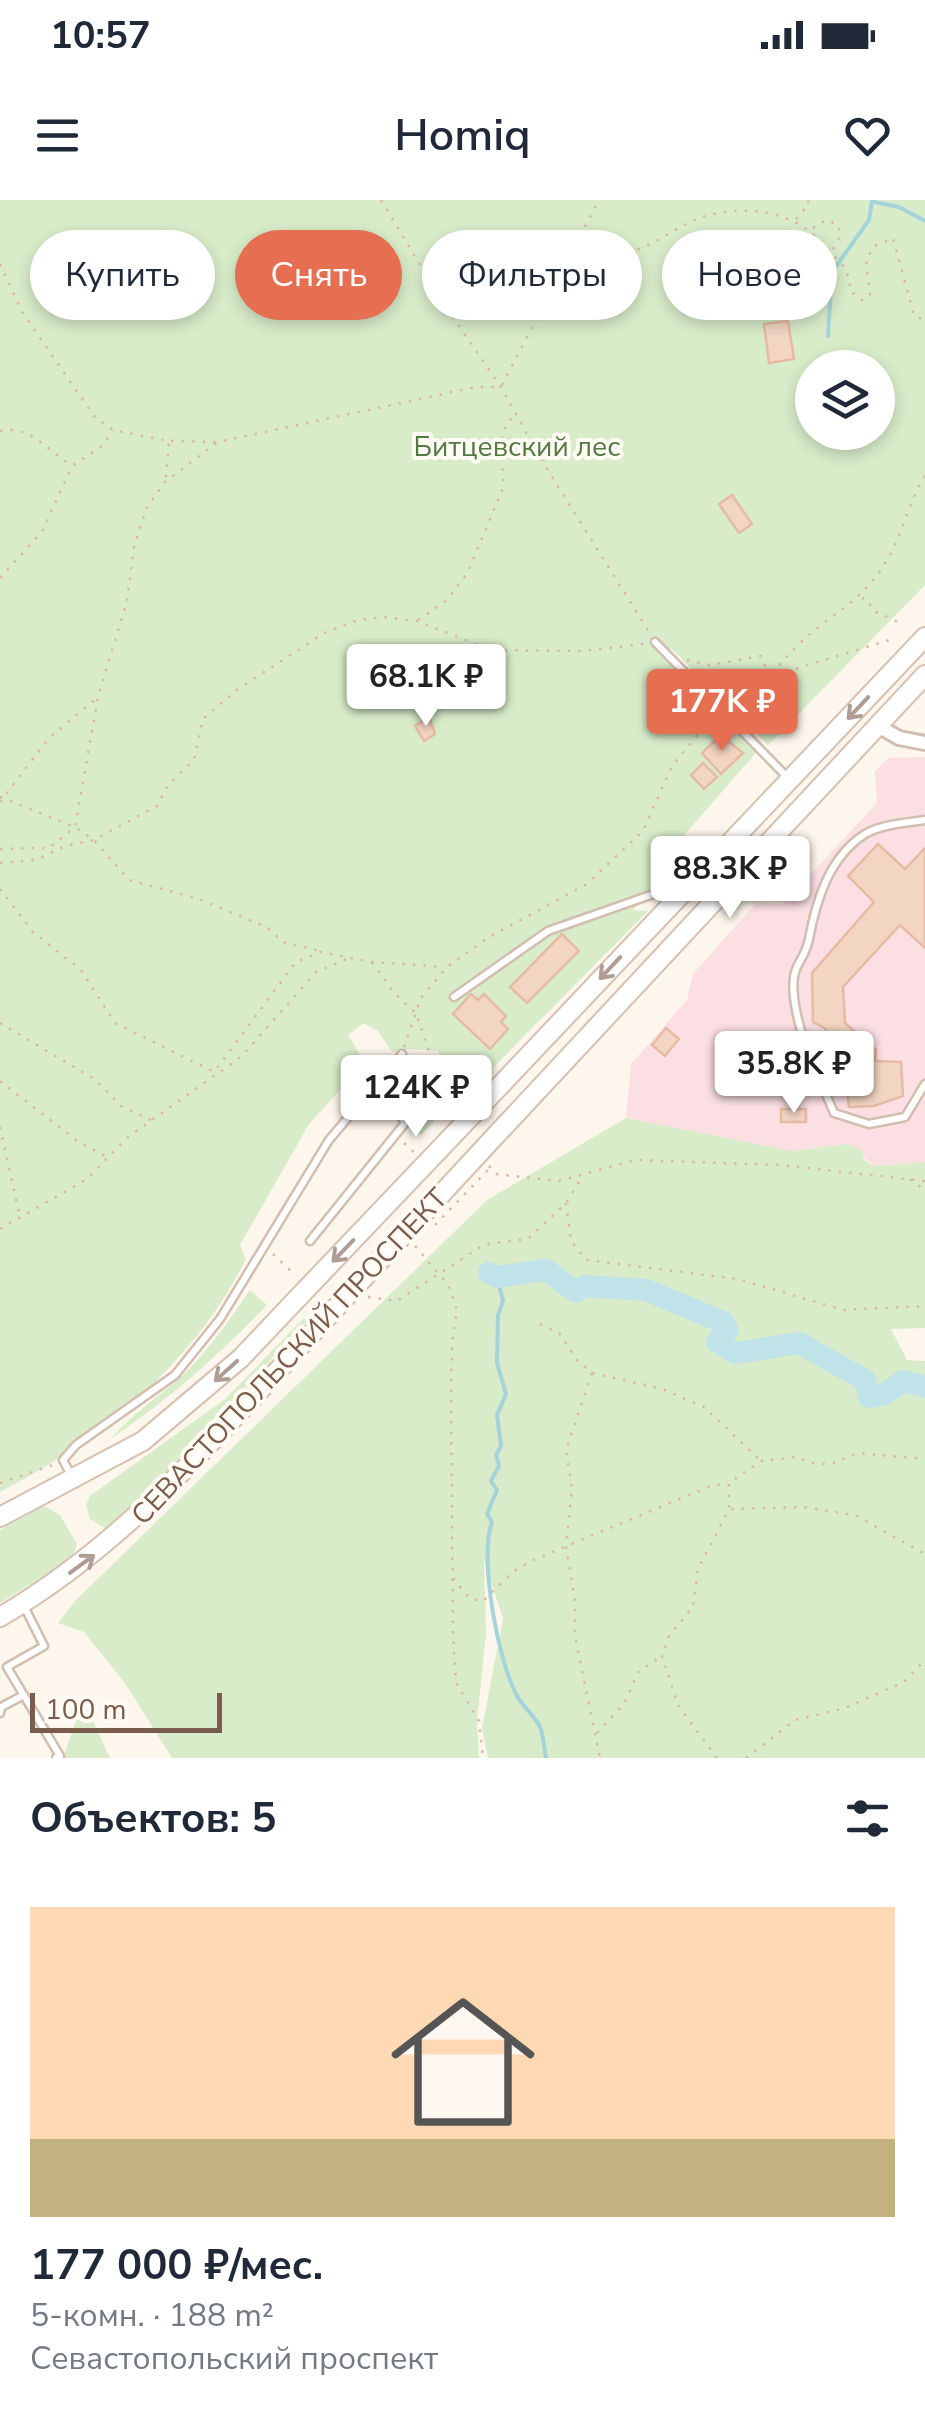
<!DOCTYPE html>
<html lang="ru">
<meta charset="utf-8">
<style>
:root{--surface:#fff;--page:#f2f2f3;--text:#1f2937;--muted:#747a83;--line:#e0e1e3;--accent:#e76f51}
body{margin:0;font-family:"Nunito Sans",sans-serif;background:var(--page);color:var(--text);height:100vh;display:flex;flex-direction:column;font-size:38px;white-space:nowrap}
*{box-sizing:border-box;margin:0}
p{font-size:32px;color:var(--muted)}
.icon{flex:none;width:55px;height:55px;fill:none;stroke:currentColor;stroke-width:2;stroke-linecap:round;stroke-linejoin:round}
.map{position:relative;height:1558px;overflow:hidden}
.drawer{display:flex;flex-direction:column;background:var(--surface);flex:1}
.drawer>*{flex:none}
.hud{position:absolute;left:30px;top:30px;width:865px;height:90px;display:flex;gap:20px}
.fabs{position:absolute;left:795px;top:150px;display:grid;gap:20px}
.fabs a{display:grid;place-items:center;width:100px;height:100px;border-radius:50%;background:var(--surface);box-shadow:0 5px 15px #0003;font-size:50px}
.scale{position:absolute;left:30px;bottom:25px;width:192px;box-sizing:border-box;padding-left:10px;border:5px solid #7a5c4d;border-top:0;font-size:28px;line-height:35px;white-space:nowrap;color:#7a5c4d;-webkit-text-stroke:8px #fffaf3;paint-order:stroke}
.price{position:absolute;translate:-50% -85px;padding:0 22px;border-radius:10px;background:#fff;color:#222;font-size:32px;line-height:65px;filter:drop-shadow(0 2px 5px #0008)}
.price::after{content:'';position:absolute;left:50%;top:60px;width:30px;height:22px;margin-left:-15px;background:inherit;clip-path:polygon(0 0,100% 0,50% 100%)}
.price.on{background:var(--accent);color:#fff}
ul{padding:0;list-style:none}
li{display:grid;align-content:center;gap:20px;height:530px;padding:0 30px}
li+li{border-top:2px solid var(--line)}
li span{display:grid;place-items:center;height:310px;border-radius:0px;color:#555}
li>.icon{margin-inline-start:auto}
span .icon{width:180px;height:180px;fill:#fffc;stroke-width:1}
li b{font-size:42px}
h2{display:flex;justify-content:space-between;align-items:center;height:120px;padding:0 30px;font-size:42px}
.chip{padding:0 35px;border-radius:45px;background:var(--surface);box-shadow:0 5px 15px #0003;font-size:35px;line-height:90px}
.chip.on{background:var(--accent);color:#fff}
.status{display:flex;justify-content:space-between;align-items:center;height:70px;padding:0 50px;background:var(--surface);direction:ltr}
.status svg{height:28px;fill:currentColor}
header{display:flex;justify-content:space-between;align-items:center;height:130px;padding:0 30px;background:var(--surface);font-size:45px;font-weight:600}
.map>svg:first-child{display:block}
</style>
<div class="status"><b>10:57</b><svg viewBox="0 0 49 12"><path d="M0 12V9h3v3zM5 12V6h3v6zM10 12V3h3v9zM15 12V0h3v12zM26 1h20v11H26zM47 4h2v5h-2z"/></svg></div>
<header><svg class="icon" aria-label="menu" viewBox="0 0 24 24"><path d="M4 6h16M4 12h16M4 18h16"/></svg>Homiq<svg class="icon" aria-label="heart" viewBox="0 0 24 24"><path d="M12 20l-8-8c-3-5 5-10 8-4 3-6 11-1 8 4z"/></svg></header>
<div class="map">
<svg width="925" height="1558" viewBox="0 0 925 1558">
<rect width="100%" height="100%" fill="#fdf6ec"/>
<path fill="#fbdfe3" d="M 925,557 L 925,962 L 874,966 L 847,944 L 792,951 L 626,918 L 631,864 L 687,800 L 693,774 L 756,703 L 783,704 L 877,603 L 875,571 L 888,558 Z"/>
<path fill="#d8ecc9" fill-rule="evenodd" d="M 0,0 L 925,0 L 925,385 L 768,545 L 672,449 L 660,455 L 756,553 L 664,658 L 655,663 L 655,685 L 633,710 L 648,711 L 470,891 L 458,889 L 446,872 L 438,851 L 413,849 L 392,852 L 378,831 L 364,823 L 348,835 L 365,863 L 309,924 L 240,1045 L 246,1059 C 195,1162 101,1240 0,1292 ZM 812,168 L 878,168 L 878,232 L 812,232 Z
M 411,862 L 426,864 C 434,884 427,902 434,922 L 422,934 L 414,935 C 400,908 395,890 411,862 Z
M 626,918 L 792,951 L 847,944 L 862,950 L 864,960 L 874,966 L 925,962 L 925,1128 L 891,1129 L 907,1160 L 925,1161 L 925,1558 L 488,1558 L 482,1528 L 503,1419 L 484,1359 L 486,1434 L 477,1521 L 479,1558 L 172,1558 L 125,1483 L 84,1432 L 58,1423 L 75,1401 L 487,1000 Z
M 250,1090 L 267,1105 C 218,1156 169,1200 110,1239 C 130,1217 152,1201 175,1182 C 205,1156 228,1122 250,1090 Z
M 304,1118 L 307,1121 L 118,1323 L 105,1328 L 90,1319 L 86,1305 L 90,1296 L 225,1199 Z
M 44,1306 L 60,1315 L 77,1344 L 72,1358 L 0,1403 L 0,1330 Z
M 81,1507 L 87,1508 L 110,1558 L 63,1558 Z"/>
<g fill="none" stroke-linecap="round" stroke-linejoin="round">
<path stroke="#a5d3da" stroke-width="4" d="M 874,2 L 899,7 L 925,21
M 828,136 L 832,72 L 869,20 L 872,1
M 497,1077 L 503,1101 L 498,1115 L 497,1163 L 506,1194 L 497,1215 L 501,1246 L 496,1255 L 499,1266 L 491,1281 L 497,1290 L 487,1314 L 492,1322 C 479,1359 498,1461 517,1496 C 523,1507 535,1516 540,1527 C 544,1536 544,1548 546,1558"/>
<path stroke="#bfe3e8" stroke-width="22" d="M 489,1073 L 497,1077 L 546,1070 L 576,1092 L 584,1086 L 646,1090 L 723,1122 L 727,1130 L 717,1142 L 736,1153 L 799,1143 L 865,1180 L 869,1197 L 885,1194 L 903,1181 L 925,1187"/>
</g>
<path fill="#f3d5c3" stroke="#e6bba3" stroke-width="2.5" d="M 788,121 L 794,159 L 769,163 L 764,124 Z
M 732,295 L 752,324 L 739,333 L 719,304 Z
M 429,517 L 435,534 L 424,541 L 415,526 Z
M 721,535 L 743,553 L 721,574 L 702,553 Z
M 703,563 L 717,577 L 704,589 L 691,575 Z
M 878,644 L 905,669 L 925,648 L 925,748 L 900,725 L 843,787 L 845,823 L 876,850 L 875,861 L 901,862 L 903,896 L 874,906 L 849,907 L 843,861 L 827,854 L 826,829 L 813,822 L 812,773 L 874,702 L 848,676 Z
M 562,734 L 579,751 L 527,803 L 510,787 Z
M 471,794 L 478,800 L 484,794 L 506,816 L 501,822 L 508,829 L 490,849 L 453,814 Z
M 666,828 L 679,839 L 665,856 L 652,845 Z
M 781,909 L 806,909 L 806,922 L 781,922 Z"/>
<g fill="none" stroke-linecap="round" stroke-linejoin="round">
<defs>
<path id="lane" d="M 655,442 L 789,579
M 925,620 C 907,623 882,624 865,634 C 829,657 816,701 809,739 C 804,764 790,763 794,797 C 798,836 819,877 834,913 L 869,924 L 905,917 L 925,884
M 454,797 L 548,731 L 662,691
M 310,1041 L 405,923 L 381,881
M 72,1277 L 63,1260 L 76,1245 L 175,1175 L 220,1119 L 329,940 L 402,854
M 23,1404 L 44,1446 L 7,1467 L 60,1556 L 56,1558
M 0,1513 L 1,1507 L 24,1495"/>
<path id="street" d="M 878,526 L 899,538 L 925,543"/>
<path id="secondary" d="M 475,912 L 925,437
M 498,933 L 925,475
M 0,1317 L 143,1241 L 241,1158 L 294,1102
M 0,1417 C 127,1343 220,1232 319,1126"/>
</defs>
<use href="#lane" stroke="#d1beb0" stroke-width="11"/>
<use href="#street" stroke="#d1beb0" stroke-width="18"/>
<use href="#secondary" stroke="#d6c0b0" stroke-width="22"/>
<path stroke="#d9b8a5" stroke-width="2.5" stroke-dasharray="2.5 8" stroke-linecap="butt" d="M 381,0 L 439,97 L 501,187 L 539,256 L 649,432
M 796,19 L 809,4 L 808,0
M 813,28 L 826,20 L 837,24 L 841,34 L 832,51
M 577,41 C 639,75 661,26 713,14 C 755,5 799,14 826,47 C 840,64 850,67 850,91 L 862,100 L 870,95 L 866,59 L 875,46 L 893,38 L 914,115 L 925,121
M 0,64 L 22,112 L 94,216 L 113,230 L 169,241 L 166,278
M 502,185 L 599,0
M 0,231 C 29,224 48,251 71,265
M 171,241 L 218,242
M 0,378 L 42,332 L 72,266 L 103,245 L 113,231
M 862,398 L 868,400 L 873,411 L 901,423
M 418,420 L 446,401 L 467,374 L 503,288 L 502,233 L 515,212
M 687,460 L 710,465 L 761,456 L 769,477 L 889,440
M 730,504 C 760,491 776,466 799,444 C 833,411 861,404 887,360 C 903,334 908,302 925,276
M 0,597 L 75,627 L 94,640 L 129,680 L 199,699 L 268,728 L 283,742 L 320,751
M 0,602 L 49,538 L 97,498
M 0,649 L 49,648 L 75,627 L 98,497 L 127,401 L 134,346 L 147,307 L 165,282 L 218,242 L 476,187 L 500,187
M 0,663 L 36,660 L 65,646 L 94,640 L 157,606 L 168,585 L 194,560 L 203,519 L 238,489 L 326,432 L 358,420 L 384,417 L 417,421 L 491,450 L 582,451 L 644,444
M 0,689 L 33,732 L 81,770 L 115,823 L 214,872 L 296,762 L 320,752 L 372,762 L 444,767
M 372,762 L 394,793 L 416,813 L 440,884 L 433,906 L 443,923
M 0,823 L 96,880 L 121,906 L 153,921
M 404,847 L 421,798 L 447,767 L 489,737 L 587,684 L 643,631 L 672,566 L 712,517
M 0,881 L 80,943 L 109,958
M 0,927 L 20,1017
M 404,943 L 415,953
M 489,966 L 496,974 L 559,981 L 635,960 L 780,965 L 925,981
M 910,979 L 925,990
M 566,1003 L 571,1041 L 586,1060 L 738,1079 L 843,1110 L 925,1106
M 435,1025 L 488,970
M 0,1029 L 87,979 L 129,936 L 241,857 L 316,772 L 349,758
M 415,1046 L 448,1085 L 457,1110 L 452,1144 L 451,1198 L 453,1433 L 456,1483 L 479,1521 L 483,1558
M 273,1054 L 296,1076
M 368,1097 L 397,1101 L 485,1044 L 528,1039 L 566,1003 L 582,977
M 540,1124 L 560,1134 L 576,1159 L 592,1173 L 662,1189 L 704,1207 L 760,1260
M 592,1173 L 566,1250 L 572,1289 L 566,1346 L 575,1401 L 575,1436 L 600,1558
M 0,1283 L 53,1265
M 731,1309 L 803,1307 L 855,1315 L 925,1354
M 453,1378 L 470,1399 L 483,1401 L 514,1371 L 533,1360 L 711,1286 L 728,1283
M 597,1533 L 624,1504 L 639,1471 L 661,1457
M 717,1558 L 678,1505 L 662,1456 L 669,1436 L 693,1407 L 698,1369 L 729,1309 L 729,1283 L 761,1261 L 796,1257 L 816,1264 L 833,1263 L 857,1253 L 925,1259
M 746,1558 L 795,1520 L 845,1508 L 904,1482 L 925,1460"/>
<use href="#lane" stroke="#fff" stroke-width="6"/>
<use href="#street" stroke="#fff" stroke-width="12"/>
<use href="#secondary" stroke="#fff" stroke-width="18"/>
<defs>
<path id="secondary-bridge" d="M 294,1102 L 475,912
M 319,1126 L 498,933"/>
</defs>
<use href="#secondary-bridge" stroke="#d6c0b0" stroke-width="22" stroke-linecap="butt"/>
<use href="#secondary-bridge" stroke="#fff" stroke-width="18"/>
</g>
<defs><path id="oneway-shaft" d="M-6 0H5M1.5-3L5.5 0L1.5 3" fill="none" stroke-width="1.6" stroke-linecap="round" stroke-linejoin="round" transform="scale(2.5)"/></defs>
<g stroke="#af9d94">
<use href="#oneway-shaft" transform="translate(858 508) rotate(133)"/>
<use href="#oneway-shaft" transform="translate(610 768) rotate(133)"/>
<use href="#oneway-shaft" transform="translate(343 1051) rotate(134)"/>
<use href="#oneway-shaft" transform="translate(226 1171) rotate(138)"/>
<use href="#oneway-shaft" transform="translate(82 1364) rotate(-36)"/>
</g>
<g text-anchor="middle" stroke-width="8" stroke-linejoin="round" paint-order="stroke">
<g font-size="28" fill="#537a41" stroke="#fffaf3">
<text x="517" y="256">Битцевский лес</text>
</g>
<g font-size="28" fill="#7a5c4d" stroke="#fffaf3">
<text transform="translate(289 1156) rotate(-47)" y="10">СЕВАСТОПОЛЬСКИЙ ПРОСПЕКТ</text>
</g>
</g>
</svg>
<div class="fabs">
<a><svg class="icon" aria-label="layers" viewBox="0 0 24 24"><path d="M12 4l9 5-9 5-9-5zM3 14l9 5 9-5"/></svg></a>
</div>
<div class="scale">100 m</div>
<b class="price" style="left:426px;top:529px">68.1K ₽</b>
<b class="price on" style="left:722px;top:554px">177K ₽</b>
<b class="price" style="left:730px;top:721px">88.3K ₽</b>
<b class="price" style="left:794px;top:916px">35.8K ₽</b>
<b class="price" style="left:416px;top:940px">124K ₽</b>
<div class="hud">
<a class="chip">Купить</a>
<a class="chip on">Снять</a>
<a class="chip">Фильтры</a>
<a class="chip">Новое</a>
</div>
</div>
<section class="drawer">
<h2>Объектов: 5<svg class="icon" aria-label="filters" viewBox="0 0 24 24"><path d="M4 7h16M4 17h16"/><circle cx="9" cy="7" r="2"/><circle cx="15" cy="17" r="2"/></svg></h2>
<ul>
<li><span style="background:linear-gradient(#ffd9b3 75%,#c2b280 0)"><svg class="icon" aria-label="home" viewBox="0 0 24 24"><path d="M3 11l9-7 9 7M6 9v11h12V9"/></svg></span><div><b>177 000 ₽/мес.</b><p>5-комн. · 188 m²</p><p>Севастопольский проспект</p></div></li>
</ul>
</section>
